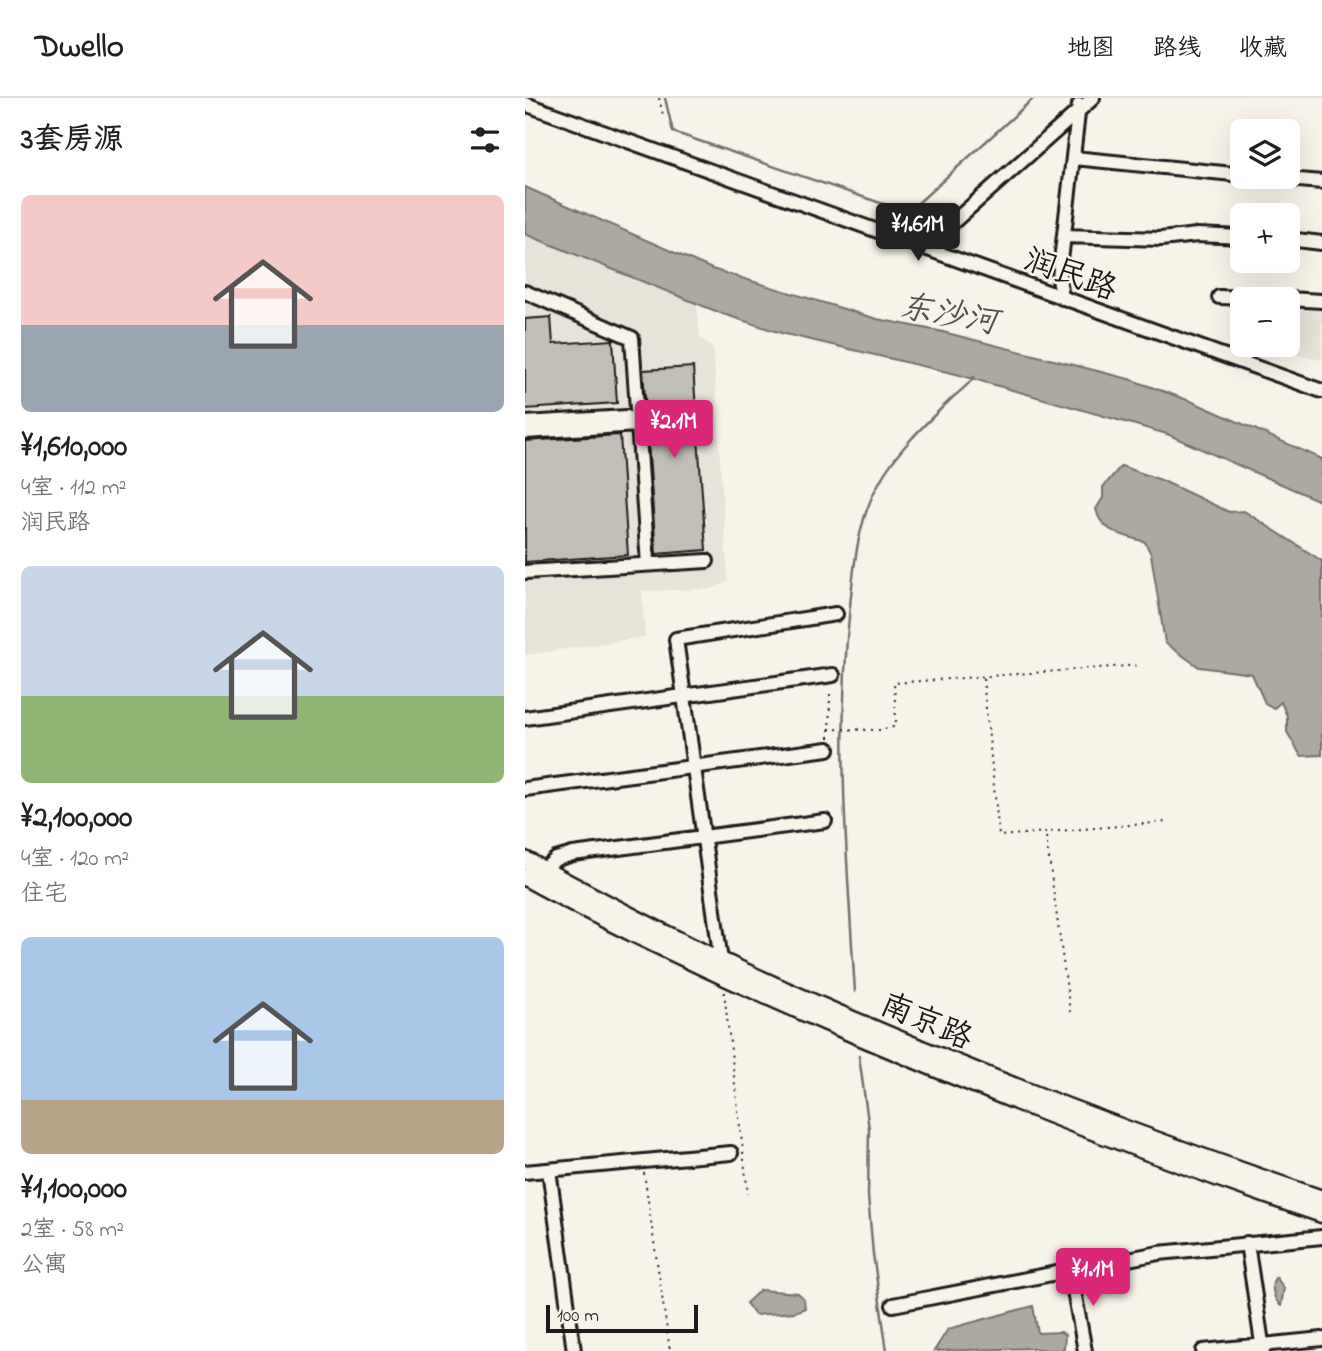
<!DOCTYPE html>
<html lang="zh">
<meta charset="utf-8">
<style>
:root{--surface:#fff;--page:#f6f6f6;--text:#202124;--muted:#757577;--line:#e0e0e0;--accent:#db2777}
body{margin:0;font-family:"Indie Flower","LXGW WenKai TC",sans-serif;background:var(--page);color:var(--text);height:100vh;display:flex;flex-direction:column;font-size:26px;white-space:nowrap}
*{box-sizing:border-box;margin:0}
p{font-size:23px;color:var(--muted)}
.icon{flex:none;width:38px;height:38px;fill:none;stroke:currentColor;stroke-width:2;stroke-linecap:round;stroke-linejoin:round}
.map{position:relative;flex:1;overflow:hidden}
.details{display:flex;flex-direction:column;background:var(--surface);width:525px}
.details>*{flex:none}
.controls{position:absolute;left:705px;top:21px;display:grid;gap:14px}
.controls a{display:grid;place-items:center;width:70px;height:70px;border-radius:10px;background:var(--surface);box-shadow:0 7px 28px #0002;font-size:35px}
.scale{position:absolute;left:21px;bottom:18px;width:152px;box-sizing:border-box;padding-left:7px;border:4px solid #1c1c1c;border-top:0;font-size:19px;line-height:24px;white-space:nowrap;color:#1c1c1c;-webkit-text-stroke:5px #f7f3e8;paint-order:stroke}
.price{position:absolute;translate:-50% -60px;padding:0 16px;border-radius:7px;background:var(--accent);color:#fff;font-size:23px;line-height:46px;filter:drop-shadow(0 2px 4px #0008)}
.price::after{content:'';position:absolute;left:50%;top:42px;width:21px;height:16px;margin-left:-10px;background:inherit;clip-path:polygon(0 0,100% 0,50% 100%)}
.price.active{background:#222;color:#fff}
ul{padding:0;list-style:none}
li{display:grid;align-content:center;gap:14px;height:371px;padding:0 21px}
li span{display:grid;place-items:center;height:217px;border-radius:10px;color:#555}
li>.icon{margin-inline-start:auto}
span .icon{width:126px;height:126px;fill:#fffc;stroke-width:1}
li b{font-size:30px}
h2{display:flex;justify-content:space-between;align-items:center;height:84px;padding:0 21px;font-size:30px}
header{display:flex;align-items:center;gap:42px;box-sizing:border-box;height:98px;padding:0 35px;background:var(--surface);border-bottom:2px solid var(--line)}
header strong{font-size:33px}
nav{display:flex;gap:38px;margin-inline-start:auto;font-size:24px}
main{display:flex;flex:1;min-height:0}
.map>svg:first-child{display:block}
</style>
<header>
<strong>Dwello</strong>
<nav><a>地图</a><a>路线</a><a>收藏</a></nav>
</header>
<main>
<section class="details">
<h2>3套房源<svg class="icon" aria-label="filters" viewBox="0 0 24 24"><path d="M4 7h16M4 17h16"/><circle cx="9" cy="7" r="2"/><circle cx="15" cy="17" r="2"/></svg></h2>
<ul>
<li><span style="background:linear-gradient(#f6c9c9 60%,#9aa5b1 0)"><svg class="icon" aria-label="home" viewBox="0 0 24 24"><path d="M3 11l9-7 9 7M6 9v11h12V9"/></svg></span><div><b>¥1,610,000</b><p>4室 · 112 m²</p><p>润民路</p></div></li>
<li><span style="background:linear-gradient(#c9d6e8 60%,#8fb573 0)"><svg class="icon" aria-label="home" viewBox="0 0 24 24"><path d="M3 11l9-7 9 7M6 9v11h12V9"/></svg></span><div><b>¥2,100,000</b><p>4室 · 120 m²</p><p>住宅</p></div></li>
<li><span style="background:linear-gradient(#a9c7e8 75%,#b9a48a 0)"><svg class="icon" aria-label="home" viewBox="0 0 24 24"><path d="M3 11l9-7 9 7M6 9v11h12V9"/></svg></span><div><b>¥1,100,000</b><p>2室 · 58 m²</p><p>公寓</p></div></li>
</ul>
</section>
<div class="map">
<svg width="797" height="1253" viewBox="0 0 797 1253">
<rect width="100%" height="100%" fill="#f7f3e8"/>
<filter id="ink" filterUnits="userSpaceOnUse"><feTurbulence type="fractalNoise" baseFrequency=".0143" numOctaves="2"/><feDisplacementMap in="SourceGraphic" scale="14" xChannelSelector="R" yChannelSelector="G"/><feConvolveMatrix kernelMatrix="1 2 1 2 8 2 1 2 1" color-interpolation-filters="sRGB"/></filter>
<g filter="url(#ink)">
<path fill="#e6e3d9" d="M 0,124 L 171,200 L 175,239 L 188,250 L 203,484 L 186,491 L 117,493 L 120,539 L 0,557 Z
M 763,207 L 797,211 L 797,262 L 753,252 L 754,247 L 763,247 Z"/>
<path fill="#aca9a2" stroke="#72716c" stroke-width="2" d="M 0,89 L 187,171 L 352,221 L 414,233 L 604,281 L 668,304 L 797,361 L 797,404 L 642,336 L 431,276 L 256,235 L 198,216 L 0,136 Z
M 596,368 L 636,382 L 704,414 L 719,413 L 797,463 L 797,657 L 776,658 L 762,634 L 762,618 L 756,604 L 749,610 L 740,605 L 727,576 L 674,569 L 640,545 L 626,456 L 620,444 C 599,437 576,435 571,411 L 578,400 L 578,389 Z
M 751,1179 L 759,1190 L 756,1208 C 749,1202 744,1186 751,1179 Z
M 235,1192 L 273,1195 L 279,1201 L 280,1210 L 270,1214 L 230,1217 L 221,1205 Z
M 508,1208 L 513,1235 L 536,1234 L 540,1237 L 539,1250 L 534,1253 L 506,1250 L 409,1253 L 423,1231 Z"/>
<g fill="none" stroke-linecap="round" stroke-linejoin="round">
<path stroke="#72716c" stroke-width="2.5" d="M 140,0 L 148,34 L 376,112 L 392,106 L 509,0
M 330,894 C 322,765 311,638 325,508 C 329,466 333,422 354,385 C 369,356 399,327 423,304 C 432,295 441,290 449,279
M 334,958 L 344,1031 L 343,1098 L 348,1156 L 362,1253"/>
</g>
<path fill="#c0beb5" stroke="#1c1c1c" stroke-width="2" d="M 26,219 L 28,246 L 88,242 L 92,305 L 0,311 L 0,221 Z
M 168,269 L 181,452 L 131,456 L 118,272 Z
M 95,337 L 103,457 L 0,464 L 0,343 Z"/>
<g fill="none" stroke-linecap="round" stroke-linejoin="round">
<defs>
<path id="minor" d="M 0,6 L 797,293
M 549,60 L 718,77
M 740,79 L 797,84
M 539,138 L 636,141 L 672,137 L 718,139
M 763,141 L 797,145
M 399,150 L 568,0
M 0,194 L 107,240 L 123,466
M 694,199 L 760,201
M 537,200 L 534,180 L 554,7
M 763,201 L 797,203
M 0,325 L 102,319
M 0,334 L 113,327
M 0,474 L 182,463
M 0,620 L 308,577
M 0,691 L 303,651
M 18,772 L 31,761 L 48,756 L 300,723
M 196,863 L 151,541 L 311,516
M 24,1072 L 49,1253
M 0,1074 L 206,1055
M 722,1145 L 738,1252
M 545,1171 L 560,1253
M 368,1207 L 634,1155 L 797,1139
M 678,1253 L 797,1241"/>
<path id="major" d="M 0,762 C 65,797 131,833 198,864 C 392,954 594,1032 797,1101
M 0,779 C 107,838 217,888 329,936 C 483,1002 638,1062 797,1116"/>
</defs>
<use href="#minor" stroke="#1c1c1c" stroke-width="18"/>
<use href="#major" stroke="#1c1c1c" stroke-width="21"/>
<path stroke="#1c1c1c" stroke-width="2" stroke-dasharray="2 5" stroke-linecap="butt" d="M 134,0 L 138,17
M 458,581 L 474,738 L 642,724
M 304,631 L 354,632 L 368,629 L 371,623 L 369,585 L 615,567
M 304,640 L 305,594
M 521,739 L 545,914
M 199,894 L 223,1096
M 119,1075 L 145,1253"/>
<use href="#minor" stroke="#f7f3e8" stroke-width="12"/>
<use href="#major" stroke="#f7f3e8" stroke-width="16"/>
</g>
</g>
<g text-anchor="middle" stroke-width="5" stroke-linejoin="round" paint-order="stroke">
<g font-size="32" fill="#1c1c1c" stroke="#f7f3e8">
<text transform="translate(546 175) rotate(20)" y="11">润民路</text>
<text transform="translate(402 922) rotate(23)" y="11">南京路</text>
</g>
<g font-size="33" font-style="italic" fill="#565452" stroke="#f7f3e8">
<text transform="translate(424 214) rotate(10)" y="12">东沙河</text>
</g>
</g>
</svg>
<div class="controls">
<a><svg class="icon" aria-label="layers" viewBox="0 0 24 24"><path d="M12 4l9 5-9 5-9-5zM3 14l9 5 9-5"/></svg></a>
<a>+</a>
<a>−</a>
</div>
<div class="scale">100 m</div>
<b class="price active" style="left:393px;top:165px">¥1.61M</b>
<b class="price" style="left:149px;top:362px">¥2.1M</b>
<b class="price" style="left:568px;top:1210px">¥1.1M</b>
</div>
</main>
